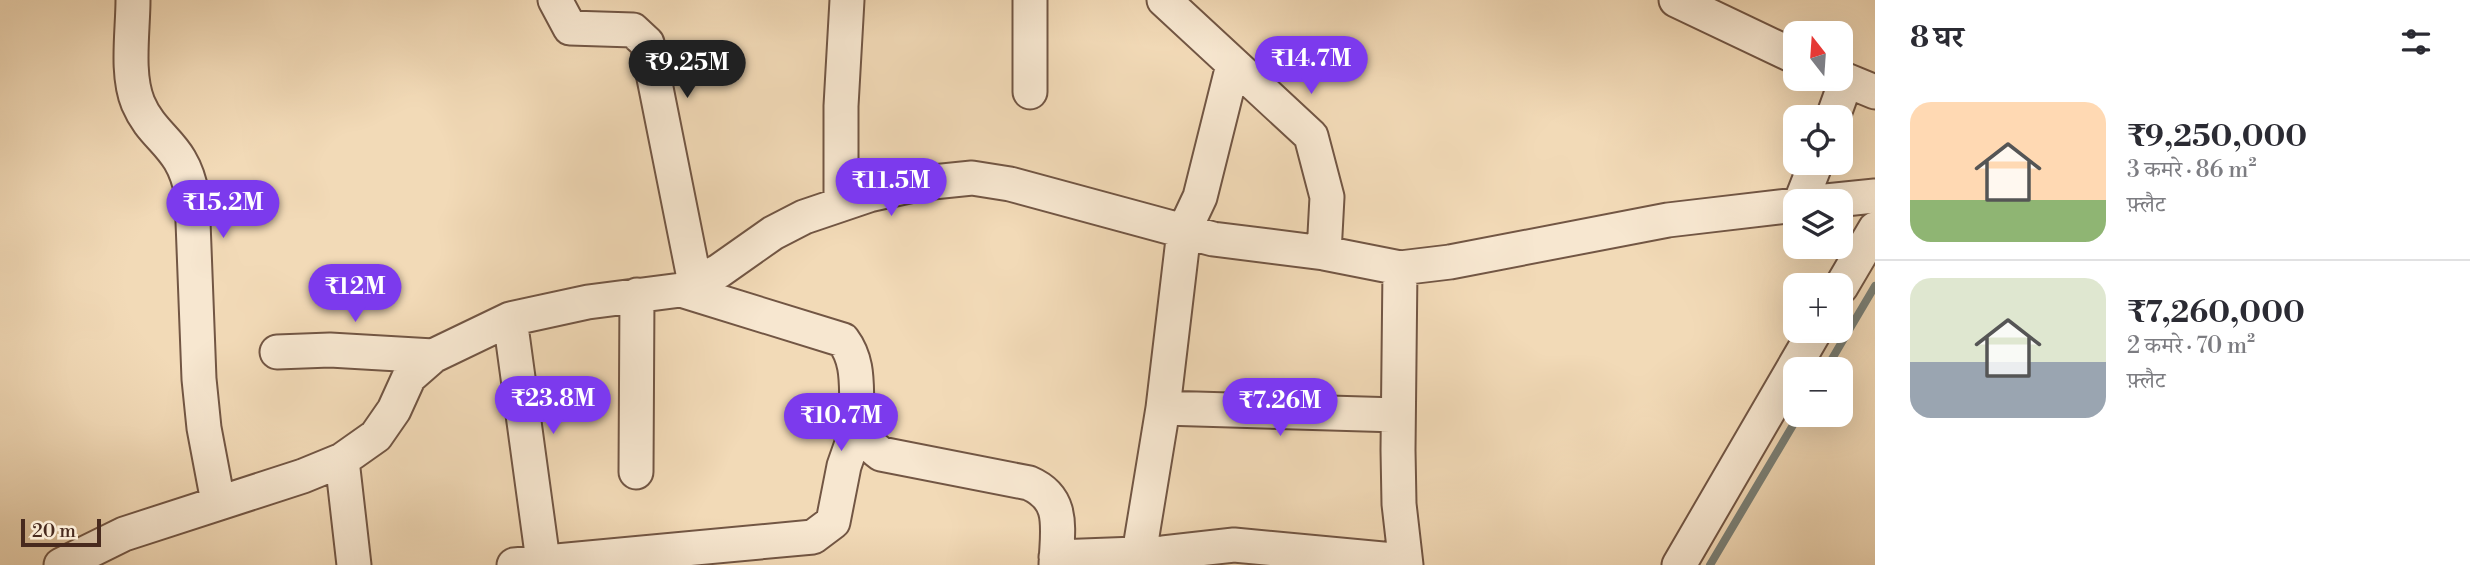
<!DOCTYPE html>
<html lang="hi">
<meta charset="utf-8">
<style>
:root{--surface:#fff;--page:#f2f2f3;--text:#2b2b33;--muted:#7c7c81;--line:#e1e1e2;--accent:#7c3aed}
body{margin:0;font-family:"Libre Bodoni","Noto Serif Devanagari",serif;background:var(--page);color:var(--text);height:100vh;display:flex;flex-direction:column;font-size:26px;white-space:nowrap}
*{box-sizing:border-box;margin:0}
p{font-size:23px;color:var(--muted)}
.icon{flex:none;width:38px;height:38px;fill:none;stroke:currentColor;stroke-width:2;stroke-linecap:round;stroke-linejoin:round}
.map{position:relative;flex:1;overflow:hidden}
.drawer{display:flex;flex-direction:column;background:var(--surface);width:595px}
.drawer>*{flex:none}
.needle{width:46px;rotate:343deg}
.controls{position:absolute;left:1783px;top:21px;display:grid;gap:14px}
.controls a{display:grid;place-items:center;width:70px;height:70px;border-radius:14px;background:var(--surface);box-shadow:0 7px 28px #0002;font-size:35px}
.scale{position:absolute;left:21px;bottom:18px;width:80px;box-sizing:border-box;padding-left:7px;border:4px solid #482a1e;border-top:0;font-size:19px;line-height:24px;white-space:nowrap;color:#482a1e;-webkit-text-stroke:5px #f7e7d0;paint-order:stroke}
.price{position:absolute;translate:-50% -60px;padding:0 16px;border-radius:24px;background:var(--accent);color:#fff;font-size:23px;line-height:46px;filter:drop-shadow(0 2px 4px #0008)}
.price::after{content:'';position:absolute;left:50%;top:42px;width:21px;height:16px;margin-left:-10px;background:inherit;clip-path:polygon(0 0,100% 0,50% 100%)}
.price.on{background:#222;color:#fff}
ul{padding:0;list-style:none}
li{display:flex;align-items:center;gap:21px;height:175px;padding:0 35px}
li+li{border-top:2px solid var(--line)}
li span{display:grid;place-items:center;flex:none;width:196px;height:140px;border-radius:21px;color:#555}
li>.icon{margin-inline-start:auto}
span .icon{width:84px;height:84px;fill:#fffc;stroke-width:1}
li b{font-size:30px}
h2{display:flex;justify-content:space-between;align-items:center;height:84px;padding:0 35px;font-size:30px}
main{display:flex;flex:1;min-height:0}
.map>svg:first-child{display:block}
</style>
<main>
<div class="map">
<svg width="1875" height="565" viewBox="0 0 1875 565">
<rect width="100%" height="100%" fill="#f2dab7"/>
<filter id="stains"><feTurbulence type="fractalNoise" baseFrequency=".00286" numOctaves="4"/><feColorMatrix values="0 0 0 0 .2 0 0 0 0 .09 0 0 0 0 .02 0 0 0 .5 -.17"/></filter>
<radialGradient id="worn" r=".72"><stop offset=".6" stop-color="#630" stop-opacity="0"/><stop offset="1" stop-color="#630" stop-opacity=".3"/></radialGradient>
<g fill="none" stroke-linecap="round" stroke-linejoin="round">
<path stroke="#7a8077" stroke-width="8" d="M 1826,369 L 1875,286
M 1710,565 L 1799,415"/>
<defs>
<path id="minor" d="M 133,0 C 133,31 126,74 138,103 C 154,141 183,143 192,195 L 199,379 L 204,428 L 218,502
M 555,0 L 570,28 L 633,30 L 647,43 L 695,283
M 1164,0 L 1311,136 L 1327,197 L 1324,253
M 1676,0 L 1796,57
M 1841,78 L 1875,92
M 1030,92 L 1030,0
M 1833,117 L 1846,81
M 1801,201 L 1816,163
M 1826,201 L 1875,196
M 841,204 L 841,106 L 847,0
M 1400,268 L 1398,450 L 1399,504 L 1406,565
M 1841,287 L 1875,229
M 681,290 L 843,340 C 872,379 838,424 881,454 L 1029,483 C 1066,499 1057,530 1056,565
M 510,319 L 543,561
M 277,352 L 330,350 L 433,356
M 1163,408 L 1398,415
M 342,460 L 354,565
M 636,472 L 637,295
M 1139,554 L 1163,408 L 1184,231 L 1200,197 L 1233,65
M 1056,557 L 1163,553 L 1234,545 L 1404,561
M 61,565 L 124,534 L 303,476 L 342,460 L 376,436 L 394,410 L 409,377 L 433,356 L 510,319 L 588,302 L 681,290 L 719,271 L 773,233 L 804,217 L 869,195 L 923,183 L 972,178 L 1010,184 L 1213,239 L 1324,253 L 1400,268 L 1450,262 L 1668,220 L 1796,205
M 514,565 L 813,537 L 833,522 L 844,466 L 858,426
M 1679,565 L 1815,331"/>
</defs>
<use href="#minor" stroke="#725644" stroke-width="37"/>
<use href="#minor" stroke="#f7e7d0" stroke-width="33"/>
</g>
<rect width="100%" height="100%" filter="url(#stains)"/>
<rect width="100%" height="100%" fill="url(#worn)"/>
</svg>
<div class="controls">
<a><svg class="needle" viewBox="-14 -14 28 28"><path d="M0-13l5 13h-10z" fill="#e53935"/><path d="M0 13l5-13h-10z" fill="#7c7c81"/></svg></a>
<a><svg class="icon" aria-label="locate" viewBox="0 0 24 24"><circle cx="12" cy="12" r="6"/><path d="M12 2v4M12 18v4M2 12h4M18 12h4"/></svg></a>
<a><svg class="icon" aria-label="layers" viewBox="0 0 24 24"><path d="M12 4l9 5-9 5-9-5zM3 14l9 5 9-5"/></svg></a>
<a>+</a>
<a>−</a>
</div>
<div class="scale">20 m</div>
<b class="price" style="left:1311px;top:96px">₹14.7M</b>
<b class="price on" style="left:687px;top:100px">₹9.25M</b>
<b class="price" style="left:891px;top:218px">₹11.5M</b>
<b class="price" style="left:223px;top:240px">₹15.2M</b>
<b class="price" style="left:355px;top:324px">₹12M</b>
<b class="price" style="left:553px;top:436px">₹23.8M</b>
<b class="price" style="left:1280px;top:438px">₹7.26M</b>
<b class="price" style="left:841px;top:453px">₹10.7M</b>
</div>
<section class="drawer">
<h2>8 घर<svg class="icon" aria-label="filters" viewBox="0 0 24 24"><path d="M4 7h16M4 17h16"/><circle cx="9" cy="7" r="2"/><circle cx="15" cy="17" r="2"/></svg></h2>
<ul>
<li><span style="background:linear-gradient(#ffd9b3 70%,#8fb573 0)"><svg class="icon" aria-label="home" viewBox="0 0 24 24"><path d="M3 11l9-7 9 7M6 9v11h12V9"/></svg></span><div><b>₹9,250,000</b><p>3 कमरे · 86 m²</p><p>फ़्लैट</p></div></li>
<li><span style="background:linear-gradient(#dfe7d0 60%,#9aa5b1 0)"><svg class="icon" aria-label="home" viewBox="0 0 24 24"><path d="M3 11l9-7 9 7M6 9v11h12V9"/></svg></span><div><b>₹7,260,000</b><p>2 कमरे · 70 m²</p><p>फ़्लैट</p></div></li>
</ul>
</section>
</main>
